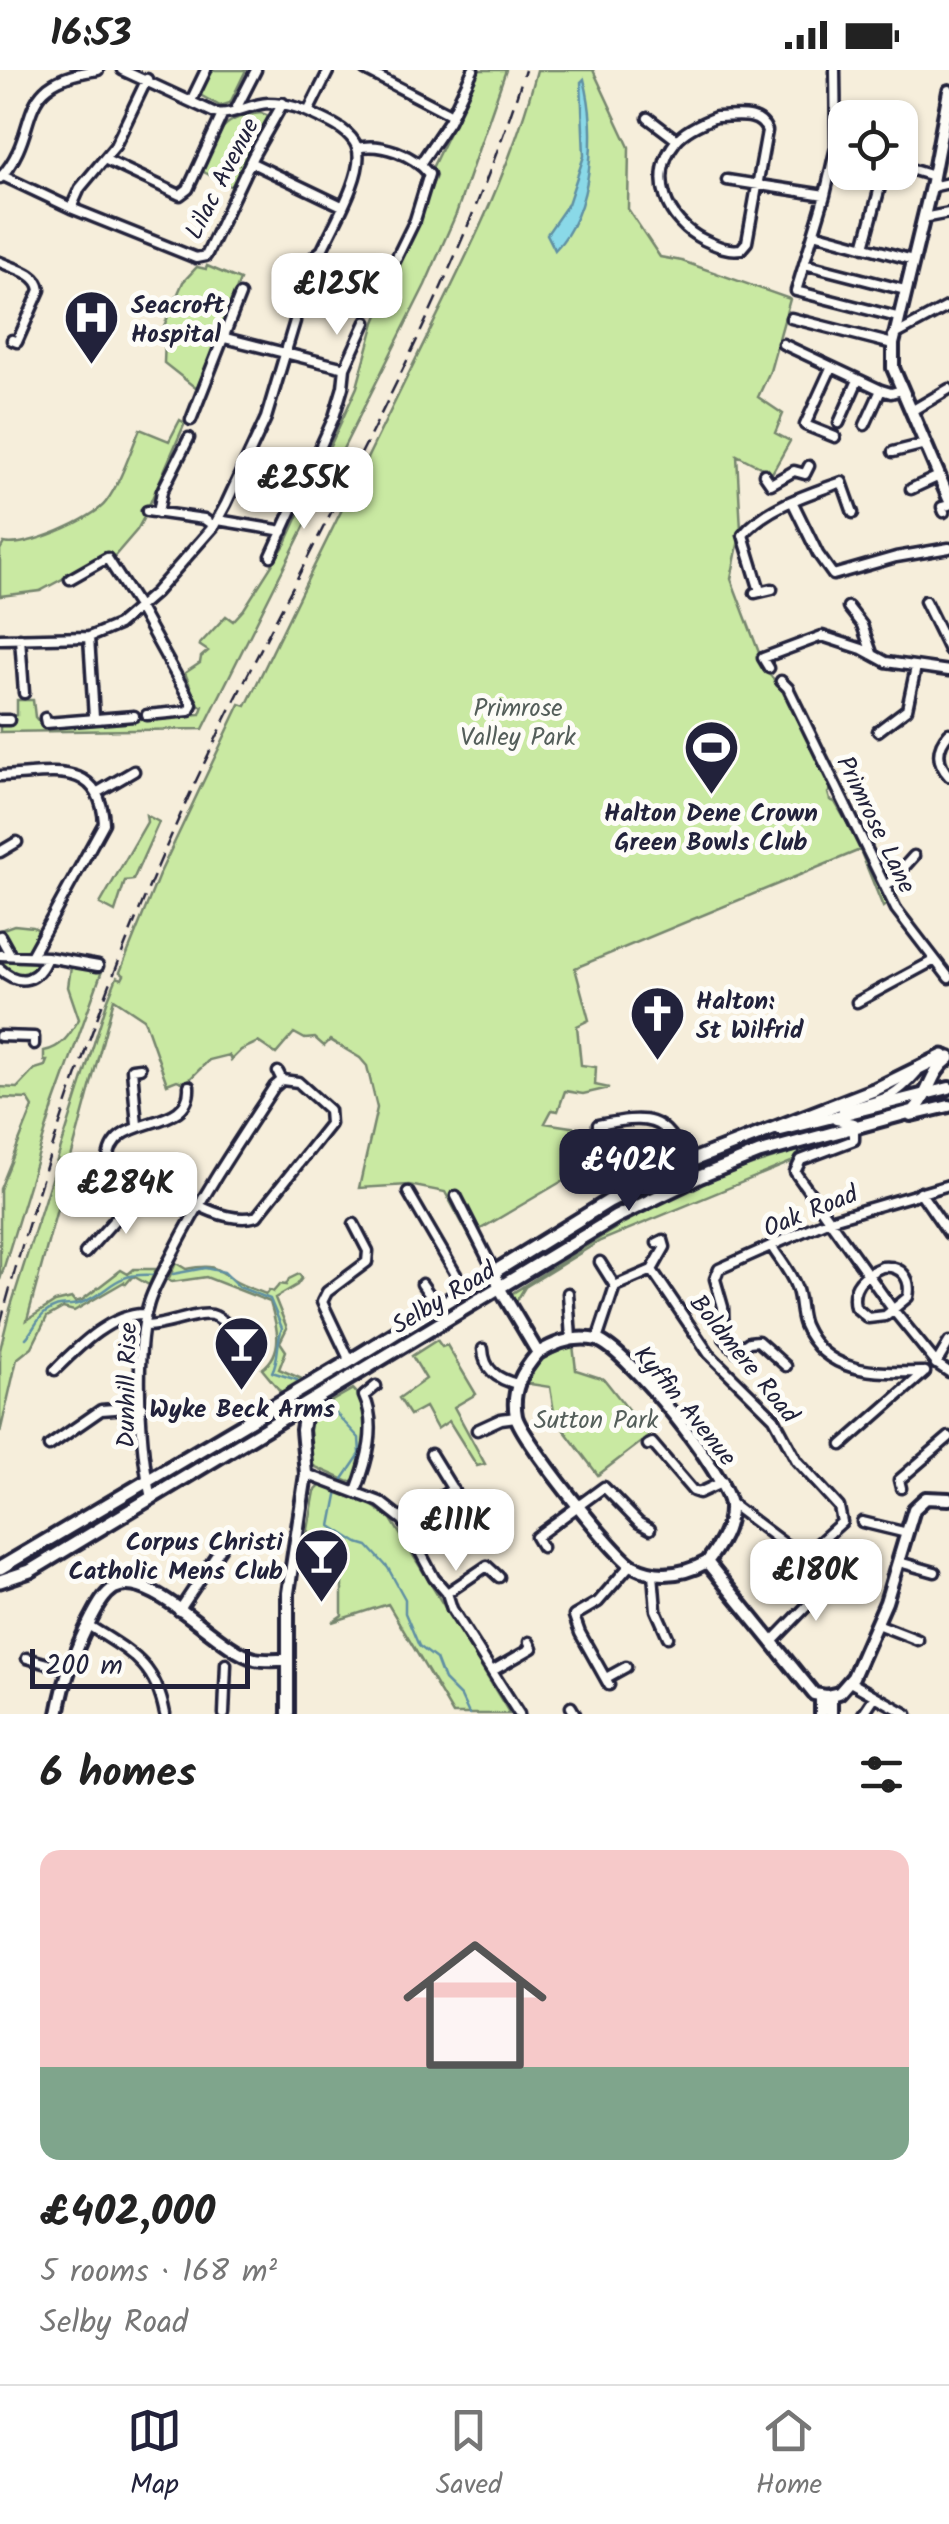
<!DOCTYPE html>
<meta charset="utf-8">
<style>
:root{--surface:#fff;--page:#f6f6f6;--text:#222;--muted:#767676;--line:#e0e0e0;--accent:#22223b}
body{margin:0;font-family:Kalam,sans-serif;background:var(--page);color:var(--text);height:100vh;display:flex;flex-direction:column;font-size:38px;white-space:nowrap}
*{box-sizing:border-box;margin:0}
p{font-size:32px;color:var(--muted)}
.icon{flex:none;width:55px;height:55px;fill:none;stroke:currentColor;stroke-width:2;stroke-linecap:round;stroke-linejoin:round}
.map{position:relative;height:1644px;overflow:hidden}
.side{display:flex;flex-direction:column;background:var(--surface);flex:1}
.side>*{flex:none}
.buttons{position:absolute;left:828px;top:30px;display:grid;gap:20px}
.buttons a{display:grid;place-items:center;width:90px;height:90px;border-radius:20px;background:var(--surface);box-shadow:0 2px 8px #0004;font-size:50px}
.scale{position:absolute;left:30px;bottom:25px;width:220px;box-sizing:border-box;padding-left:10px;border:5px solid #22223b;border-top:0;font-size:28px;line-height:35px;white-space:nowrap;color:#22223b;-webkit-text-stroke:8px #fdfcf7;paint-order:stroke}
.price{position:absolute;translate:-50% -85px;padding:0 22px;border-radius:20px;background:#fff;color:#222;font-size:32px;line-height:65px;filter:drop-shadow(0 2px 5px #0008)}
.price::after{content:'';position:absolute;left:50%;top:60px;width:30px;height:22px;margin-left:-15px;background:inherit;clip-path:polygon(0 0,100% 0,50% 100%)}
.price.active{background:var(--accent);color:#fff}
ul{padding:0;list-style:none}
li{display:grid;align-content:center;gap:20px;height:530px;padding:0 40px}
li span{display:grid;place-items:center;height:310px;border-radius:20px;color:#555}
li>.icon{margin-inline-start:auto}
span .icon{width:180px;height:180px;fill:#fffc;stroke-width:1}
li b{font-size:42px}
h2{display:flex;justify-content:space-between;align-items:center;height:120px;padding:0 40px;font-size:42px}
.status{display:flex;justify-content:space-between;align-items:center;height:70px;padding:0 50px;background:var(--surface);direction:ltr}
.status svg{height:28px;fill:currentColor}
.tabs{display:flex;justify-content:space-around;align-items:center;height:140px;border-top:2px solid var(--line);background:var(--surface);font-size:28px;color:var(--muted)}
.tabs a{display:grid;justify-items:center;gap:5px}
.tabs .active{color:var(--accent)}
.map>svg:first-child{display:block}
</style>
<div class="status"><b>16:53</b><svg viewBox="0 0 49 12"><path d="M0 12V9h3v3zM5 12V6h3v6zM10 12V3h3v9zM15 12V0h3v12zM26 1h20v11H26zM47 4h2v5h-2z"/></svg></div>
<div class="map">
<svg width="949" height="1644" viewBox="0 0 949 1644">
<rect width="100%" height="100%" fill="#f6eedb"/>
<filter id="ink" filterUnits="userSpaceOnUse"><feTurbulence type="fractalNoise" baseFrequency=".01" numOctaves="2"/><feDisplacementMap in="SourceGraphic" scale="20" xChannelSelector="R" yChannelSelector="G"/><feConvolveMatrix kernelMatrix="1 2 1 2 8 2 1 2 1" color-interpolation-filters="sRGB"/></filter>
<g filter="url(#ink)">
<path fill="#c9e9a2" stroke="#76866e" stroke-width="2.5" d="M 212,0 L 246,0 L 230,33 L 220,36 L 200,25 Z
M 479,0 L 506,0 L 456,144 L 425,215 L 203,659 L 0,662 L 0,653 L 7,654 L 7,646 L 17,645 L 17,630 L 33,630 L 35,647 L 41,654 L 200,644 L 203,636 L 198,636 L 185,603 L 200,593 L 201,587 L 208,581 L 199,575 L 226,546 L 233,551 L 244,539 L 286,473 L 357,317 L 375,252 L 436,106 L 432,98 Z
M 537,0 L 593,0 L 629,77 L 628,139 L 660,187 L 682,191 L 790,229 L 770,301 L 758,327 L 783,344 L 775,363 L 790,371 L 772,403 L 737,385 L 741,460 L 731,509 L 766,601 L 782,618 L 833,718 L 828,723 L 830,730 L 835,732 L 874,799 L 888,833 L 883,837 L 860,780 L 575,898 L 589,950 L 577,956 L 581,995 L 596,997 L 595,1015 L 609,1018 L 583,1024 L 565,1021 L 558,1041 L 552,1040 L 545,1053 L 603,1062 L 608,1066 L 613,1087 L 559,1113 L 479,1160 L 482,1167 L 473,1173 L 445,1122 L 409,1115 L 359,1118 L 377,1038 L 367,996 L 360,988 L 330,970 L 324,976 L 315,968 L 305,969 L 294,963 L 276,984 L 258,972 L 241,980 L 231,990 L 229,985 L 209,990 L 191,1008 L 182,1012 L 177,1010 L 167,1014 L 144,949 L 114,929 L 27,1250 L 55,1232 L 72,1228 L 75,1232 L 82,1230 L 121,1200 L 128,1204 L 134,1199 L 156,1199 L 149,1215 L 133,1206 L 126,1214 L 124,1212 L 74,1241 L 63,1238 L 47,1247 L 32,1277 L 17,1289 L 0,1363 L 0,1280 L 10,1239 L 107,932 L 117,907 L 122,909 L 124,905 L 120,902 L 159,805 L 240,634 L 246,636 C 300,524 355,413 410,301 C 458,203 510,106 537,0 Z
M 261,43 L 269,46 L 232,117 L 202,101 C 217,65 218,47 261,43 Z
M 207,196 L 240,210 L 197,319 L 164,293 L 165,269 L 170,259 L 164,256 L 183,212 L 197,197 L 206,199 Z
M291 214a16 16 0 1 1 32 0a16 16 0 1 1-32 0Z
M 180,350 L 185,353 L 144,447 L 137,460 L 113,488 L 109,484 L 40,521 L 0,526 L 0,480 L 4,473 C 25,479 94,449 106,432 C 121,412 130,382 140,359 L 169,371 Z
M 146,745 L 159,752 L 133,810 L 125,811 L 115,842 L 100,834 L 147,752 Z
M 14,855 L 33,857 L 44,862 L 32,885 L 47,887 L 42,899 L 21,911 L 0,899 L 0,886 L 9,884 L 0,860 Z
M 71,897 L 102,901 L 53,1037 L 0,1210 L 0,1119 L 33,1037 L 28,1029 L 0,1028 L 0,1017 L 17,1018 L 35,999 L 45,996 L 47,991 L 44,991 L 44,981 C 62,978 70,964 79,949 L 68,917 Z
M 847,1069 L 600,1171 L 525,1217 L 516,1232 L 511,1224 C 559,1194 610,1159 663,1132 C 721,1102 784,1083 847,1069 Z
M 747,1075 L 741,1085 L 633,1132 L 526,1197 L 522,1189 C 594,1145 666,1103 747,1075 Z
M 176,1193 L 186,1199 C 211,1194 215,1196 233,1210 C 242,1216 256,1220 266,1224 L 269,1220 L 273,1222 L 280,1214 L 286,1215 L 289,1209 L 299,1204 L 302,1208 L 297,1215 L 275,1228 L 287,1258 L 280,1272 L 286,1281 L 279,1299 L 302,1309 L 281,1322 L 262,1299 C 285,1282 277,1256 270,1232 L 206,1207 L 172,1212 L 168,1210 Z
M 489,1217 L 313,1328 L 276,1341 L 482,1218 Z
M 437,1270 L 442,1277 L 447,1275 L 476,1324 L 454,1337 L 485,1394 L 477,1396 L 449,1351 L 437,1359 L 425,1337 L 410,1345 L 399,1328 L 426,1309 L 412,1286 Z
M 573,1275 L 576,1300 L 604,1309 L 649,1366 L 598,1405 L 555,1348 L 550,1317 L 524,1313 L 539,1290 Z
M 353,1319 C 380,1345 361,1377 357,1408 L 349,1412 L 311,1395 L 308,1357 L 311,1343 Z
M 321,1415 L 370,1434 L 391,1449 L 510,1644 L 453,1644 L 388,1534 L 332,1552 L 342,1545 L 342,1497 L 301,1498 L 315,1421 Z"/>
<path fill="#8ad9e8" stroke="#6090a3" stroke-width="2.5" d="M 584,9 C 597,60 594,140 555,180 L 547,164 L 568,134 L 584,86 L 581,12 Z"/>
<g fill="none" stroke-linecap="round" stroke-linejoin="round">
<path stroke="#6090a3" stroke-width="2.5" d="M 173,1204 L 205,1198 L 224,1202 L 239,1217 L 270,1229 L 282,1258 C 276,1274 280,1286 272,1302 L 297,1310
M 26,1268 C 33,1261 37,1249 45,1243 C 60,1231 67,1238 81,1233 C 114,1220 110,1203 153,1205
M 329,1336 L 359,1368 L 360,1384 L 341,1412
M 338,1420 L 331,1456 L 358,1473 L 368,1476 L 388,1498 L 405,1529 L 405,1543 L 419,1576 L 436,1589 L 444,1610 L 461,1627 L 469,1644"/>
<defs>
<path id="minor" d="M 122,0 L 215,43 C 232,46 250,34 268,33 C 288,33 303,39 321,48 C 334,54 351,62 357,77 C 366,101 333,156 322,180
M 365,0 L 452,45
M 835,0 L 836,77 L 825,125 L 796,221 L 897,247
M 191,31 L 206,0
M 236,39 L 256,0
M 308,42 L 329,0
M 716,47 C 735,47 760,41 767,61 L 747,172 L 741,179 C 727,181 717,176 704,170 C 666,152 648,106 676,71 C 685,60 703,52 716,47 Z
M 648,48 L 677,70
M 357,78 C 381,72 414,85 429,104 L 415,150 L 372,238
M 106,90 L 180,125 L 188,119 L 222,45
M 250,92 L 342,136
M 420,94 L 449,51 L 473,0
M 900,96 L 933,106
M 3,106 L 71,138 L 196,188 L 206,186 L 253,86 L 283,33
M 0,108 C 45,58 8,12 98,0
M 727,110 L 825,125
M 931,117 L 949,113
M 71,138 L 80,118 L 115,76 L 147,9
M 923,148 L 949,143
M 814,163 L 913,190
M 864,177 L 884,102
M 0,192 C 15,199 38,203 40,220 L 17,272 L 12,270
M 804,194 L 905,220
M287 215a20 20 0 1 1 40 0a20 20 0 1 1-40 0Z
M 304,195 L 322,180 L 323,201
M 791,248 L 893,274
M 893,266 L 949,236
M 225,268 L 345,298
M 783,274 L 881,320 L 891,323 L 902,320
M 831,298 L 805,355 L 835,367
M 913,340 L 949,319
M 191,350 L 240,225
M 839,353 L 858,310
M 865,355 L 881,320
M 893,382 L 925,374
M 764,404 L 771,414 L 794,401 L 805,404 L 809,396
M 911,419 L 939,406
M 793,433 L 818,484 L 833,505 L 896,487 L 949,478
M 147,441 L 204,449 L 214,456
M 944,442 L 942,437 L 949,435
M 158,443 L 162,421 L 189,368
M 218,450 L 283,461
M 271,486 L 334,347 L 343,317 L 345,298 L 366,252
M 70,509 L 107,488 L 139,538 L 192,634 L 189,641 L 147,645
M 760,521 L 743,465 C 765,437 809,424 842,412 L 853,443
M 755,523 L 772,519
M 925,531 L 949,580
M 848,537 L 862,555 L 872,583
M 89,567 L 94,648
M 20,568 L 24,623
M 0,569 L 89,567 L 118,555 L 155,523 L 214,456 L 226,434 L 266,348 L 295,251
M 769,598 L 763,588 L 822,566 L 862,579 L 886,592 L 949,601
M 781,611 L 788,618 L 896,839 L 949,908
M 45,648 L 46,653 L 134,646
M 0,650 L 9,650
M 878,661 L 907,639 L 916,597
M 949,663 C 936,677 936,692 949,706
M 0,706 C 48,705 100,687 104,753 L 31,886
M 98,722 L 134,701
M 0,782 L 17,772
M 887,816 L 914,786
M 0,866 L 10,884
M 0,885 L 47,887 L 98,896
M 0,899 C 20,917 38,911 47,887
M 857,932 L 933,891
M 0,966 L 34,967 L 34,974
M 189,1016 C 192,1066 108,1040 108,1093 C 108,1103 112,1113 120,1120 C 139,1137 172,1132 193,1144
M 843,1040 C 880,1029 890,1033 917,1002
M 836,1050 L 854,1053 L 854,1070 L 801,1090 L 795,1102 L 894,1241 L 937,1294 L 949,1302
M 137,1055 L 132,999 L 140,998
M 598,1055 C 647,1046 665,1043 685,1093
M 408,1122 L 465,1220
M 920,1122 L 949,1164
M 456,1126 L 494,1201
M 198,1135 C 215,1144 239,1152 257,1146 L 330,1054 L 329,1040 L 298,1012 L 282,1010
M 772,1177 C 780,1190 791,1203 796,1217 C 801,1229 799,1243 804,1255 C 826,1306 879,1303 925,1302
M 85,1183 L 134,1128
M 882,1197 C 901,1195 912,1208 908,1227 L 885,1246 L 868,1248 L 855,1237 C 850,1216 864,1204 882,1197 Z
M 652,1200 L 665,1177 L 663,1170 L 657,1173
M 422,1214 L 438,1237
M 615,1216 L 652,1200 L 709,1284 L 774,1348 L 797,1391 L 839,1437 L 842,1452 L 812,1479 L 799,1485 L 730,1433
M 568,1223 L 571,1269
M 145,1256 C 166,1257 202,1239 215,1246 C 225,1251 233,1260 241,1266
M 597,1270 L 615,1216 L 600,1192
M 483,1279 C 484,1300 497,1309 517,1314
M 350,1291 L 322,1232 L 327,1222 L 367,1192 L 368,1181 L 354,1154
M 936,1294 L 949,1272
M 786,1296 L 758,1271 L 749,1272 L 736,1281 L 724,1268 L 723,1237 L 715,1209 L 719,1199 L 829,1150 L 949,1115
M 55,1300 C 77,1278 112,1242 146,1244
M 477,1360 L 501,1349 L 516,1347
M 648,1375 L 652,1373 L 693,1421 L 699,1423 L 723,1412
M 842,1375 L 925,1302
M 49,1376 L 101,1340 L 142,1337
M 431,1384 L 469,1446
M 306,1404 L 380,1432 L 403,1450 L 434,1508 L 447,1523 L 452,1539 L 519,1644
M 901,1418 L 899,1410 L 949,1367
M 356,1421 C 367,1392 378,1356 364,1326 L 376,1316
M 151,1428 C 140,1380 134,1283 148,1236 C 153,1217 165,1199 174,1181 C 203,1124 239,1071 274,1017 L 282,1010 L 278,1002
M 403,1450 L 453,1419
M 862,1452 L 907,1463
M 542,1477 L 536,1467 L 604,1417 L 639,1453 L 650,1459
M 899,1492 L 935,1502
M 653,1504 L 656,1540 L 668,1567
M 447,1523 L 487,1496 L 499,1507
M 179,1541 L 229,1466
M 877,1554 L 918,1570
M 88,1555 C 129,1582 155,1591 165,1644
M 772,1572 L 832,1510
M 27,1588 L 69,1600
M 492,1601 L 532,1578 L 529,1572
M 606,1608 L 626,1597
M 850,1612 L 907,1644
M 609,1615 L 580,1563 L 574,1546 L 598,1532 L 630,1495
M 571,1637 L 575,1644
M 224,1644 L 226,1594
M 863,1644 L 875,1626"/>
<path id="tertiary" d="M 949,21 L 931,117 L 893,274 L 893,298 L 949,429
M 911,1045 L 949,1036
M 781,1060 L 949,1018
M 494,1201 L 500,1219 L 538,1283 C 522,1301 511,1321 516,1346 C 520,1366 615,1487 633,1496 C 658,1509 683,1505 707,1492 L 814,1624 L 826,1626 L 839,1623 L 853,1607 L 886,1532 L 914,1439 L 926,1428 L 949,1429
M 538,1283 C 556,1272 576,1265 597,1270 C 626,1278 728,1406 730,1436 C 731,1457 719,1476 707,1492
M 831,1626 L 831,1644
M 58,1644 C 64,1611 75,1579 91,1549 C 97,1538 103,1525 114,1518 C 152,1498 216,1579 255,1589 C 264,1591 276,1590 286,1590
M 288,1644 L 288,1523 L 306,1404 L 302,1360 L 306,1336
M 821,1644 L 821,1625"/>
<path id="secondary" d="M 0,1498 L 350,1291 L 609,1131 L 685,1093 L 876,1019 L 943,986
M 0,1511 L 30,1501 L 616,1147 L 699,1107 L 759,1083 L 914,1041 C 930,1025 929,1002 949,988"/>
</defs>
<use href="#minor" stroke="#22223b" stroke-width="15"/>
<use href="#tertiary" stroke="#22223b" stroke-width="18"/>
<use href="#secondary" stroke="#22223b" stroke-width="19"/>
<use href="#minor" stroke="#fdfcf7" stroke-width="8"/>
<use href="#tertiary" stroke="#fdfcf7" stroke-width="10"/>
<use href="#secondary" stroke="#fdfcf7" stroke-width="11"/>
<path stroke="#22223b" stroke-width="2.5" stroke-dasharray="15 8" stroke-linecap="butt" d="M 0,1255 C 56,1044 131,841 227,646 C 332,434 454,226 525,0"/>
</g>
</g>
<defs>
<symbol id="hospital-pin" viewBox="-11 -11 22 30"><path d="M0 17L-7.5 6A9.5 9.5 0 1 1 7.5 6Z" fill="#22223b" stroke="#fdfcf7"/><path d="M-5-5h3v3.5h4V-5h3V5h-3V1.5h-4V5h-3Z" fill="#fff"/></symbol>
<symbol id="stadium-pin" viewBox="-11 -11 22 30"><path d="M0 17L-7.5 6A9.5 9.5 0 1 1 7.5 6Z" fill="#22223b" stroke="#fdfcf7"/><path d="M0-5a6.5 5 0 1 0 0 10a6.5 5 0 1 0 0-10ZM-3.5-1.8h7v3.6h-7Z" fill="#fff"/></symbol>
<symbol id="church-pin" viewBox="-11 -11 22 30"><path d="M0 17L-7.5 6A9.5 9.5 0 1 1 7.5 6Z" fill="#22223b" stroke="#fdfcf7"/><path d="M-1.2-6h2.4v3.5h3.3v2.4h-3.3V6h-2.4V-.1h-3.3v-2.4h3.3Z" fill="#fff"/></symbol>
<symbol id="bar-pin" viewBox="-11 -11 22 30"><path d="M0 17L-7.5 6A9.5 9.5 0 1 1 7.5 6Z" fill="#22223b" stroke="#fdfcf7"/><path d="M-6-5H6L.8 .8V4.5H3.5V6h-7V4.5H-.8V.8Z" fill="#fff"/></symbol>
</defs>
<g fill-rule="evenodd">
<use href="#hospital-pin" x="60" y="216" width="63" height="86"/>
<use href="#stadium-pin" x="680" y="646" width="63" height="86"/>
<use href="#church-pin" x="626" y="912" width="63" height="86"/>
<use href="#bar-pin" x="210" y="1242" width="63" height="86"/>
<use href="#bar-pin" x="290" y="1454" width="63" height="86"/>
</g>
<g text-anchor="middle" stroke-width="10" stroke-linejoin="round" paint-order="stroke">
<g font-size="25" fill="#22223b" stroke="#fdfcf7">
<text transform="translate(221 108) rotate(-63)" y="9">Lilac Avenue</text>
<text transform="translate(877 754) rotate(64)" y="9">Primrose Lane</text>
<text transform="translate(810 1140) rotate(-22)" y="9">Oak Road</text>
<text transform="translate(443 1227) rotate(-31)" y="9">Selby Road</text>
<text transform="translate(745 1288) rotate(51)" y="9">Boldmere Road</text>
<text transform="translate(126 1315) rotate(-89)" y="9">Dunhill Rise</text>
<text transform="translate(686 1335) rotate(51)" y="9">Kyffin Avenue</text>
</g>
<g font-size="25" font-weight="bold" fill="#22223b" stroke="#fdfcf7" text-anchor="start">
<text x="131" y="243">Seacroft<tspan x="131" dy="29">Hospital</tspan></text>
<text x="711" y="751" text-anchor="middle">Halton Dene Crown<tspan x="711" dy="29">Green Bowls Club</tspan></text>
<text x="696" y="939">Halton:<tspan x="696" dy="29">St Wilfrid</tspan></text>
<text x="242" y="1347" text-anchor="middle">Wyke Beck Arms</text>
<text x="283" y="1480" text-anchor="end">Corpus Christi<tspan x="283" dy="29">Catholic Mens Club</tspan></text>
</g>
<g font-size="25" fill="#545e5a" stroke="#fdfcf7">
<text x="518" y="646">Primrose<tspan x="518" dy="29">Valley Park</tspan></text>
<text x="596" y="1358">Sutton Park</text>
</g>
</g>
</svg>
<div class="buttons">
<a><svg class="icon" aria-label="locate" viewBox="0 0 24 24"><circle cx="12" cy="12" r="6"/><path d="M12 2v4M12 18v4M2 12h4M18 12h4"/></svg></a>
</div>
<div class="scale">200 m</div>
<b class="price" style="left:337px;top:268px">£125K</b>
<b class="price" style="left:304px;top:462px">£255K</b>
<b class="price active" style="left:629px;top:1144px">£402K</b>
<b class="price" style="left:126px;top:1167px">£284K</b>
<b class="price" style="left:456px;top:1504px">£111K</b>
<b class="price" style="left:816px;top:1554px">£180K</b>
</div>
<section class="side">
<h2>6 homes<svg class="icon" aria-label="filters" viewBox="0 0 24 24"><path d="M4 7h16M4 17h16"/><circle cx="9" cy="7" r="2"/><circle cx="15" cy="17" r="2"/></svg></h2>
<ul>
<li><span style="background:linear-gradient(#f6c9c9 70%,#7fa58c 0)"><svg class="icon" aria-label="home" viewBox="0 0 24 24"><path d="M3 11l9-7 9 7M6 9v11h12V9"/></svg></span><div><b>£402,000</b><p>5 rooms · 168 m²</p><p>Selby Road</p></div></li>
</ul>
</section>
<nav class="tabs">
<a class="active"><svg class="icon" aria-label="map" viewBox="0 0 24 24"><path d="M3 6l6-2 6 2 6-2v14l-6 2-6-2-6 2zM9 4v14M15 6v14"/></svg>Map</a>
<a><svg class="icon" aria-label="saved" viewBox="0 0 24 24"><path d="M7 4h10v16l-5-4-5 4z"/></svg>Saved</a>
<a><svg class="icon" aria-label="home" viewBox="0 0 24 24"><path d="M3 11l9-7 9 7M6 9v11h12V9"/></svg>Home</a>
</nav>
